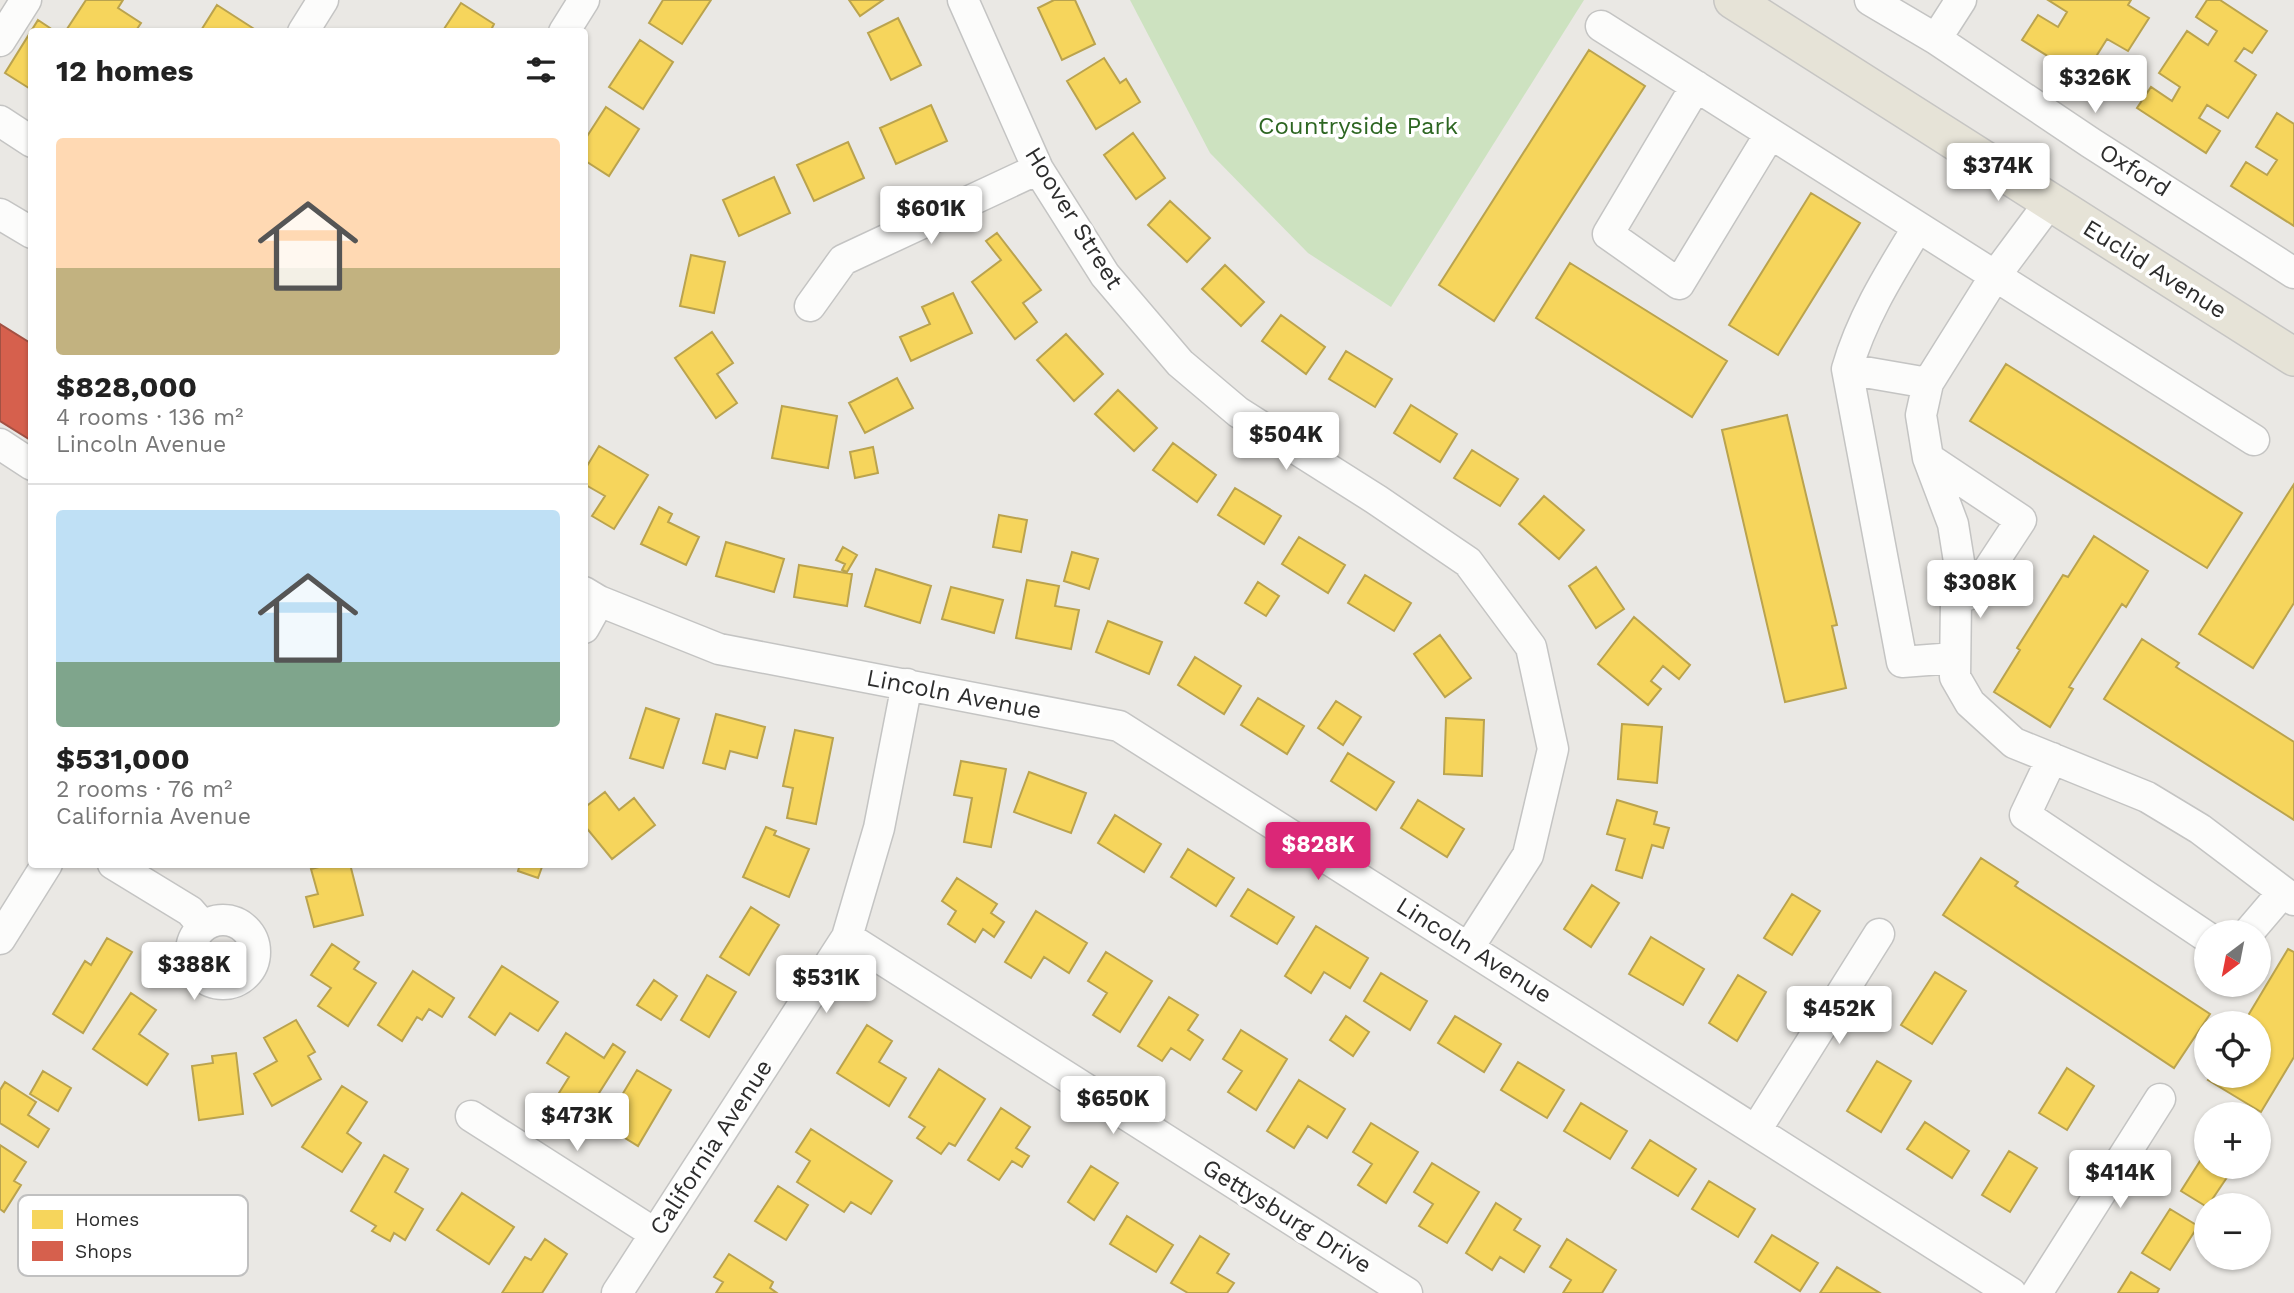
<!DOCTYPE html>
<meta charset="utf-8">
<style>
:root{--surface:#fff;--page:#f2f2f2;--text:#222;--muted:#767676;--line:#e0e0e0;--accent:#db2777}
body{margin:0;font-family:"Work Sans",sans-serif;background:var(--page);color:var(--text);height:100vh;display:flex;flex-direction:column;font-size:26px;white-space:nowrap}
*{box-sizing:border-box;margin:0}
p{font-size:23px;color:var(--muted)}
.icon{flex:none;width:38px;height:38px;fill:none;stroke:currentColor;stroke-width:2;stroke-linecap:round;stroke-linejoin:round}
.map{position:relative;flex:1;overflow:hidden}
.drawer{position:absolute;left:28px;top:28px;width:560px;height:840px;display:flex;flex-direction:column;background:var(--surface);border-radius:7px;box-shadow:0 2px 5px #0004}
.drawer>*{flex:none}
.needle{width:46px;rotate:212deg}
.fabs{position:absolute;left:2194px;top:920px;display:grid;gap:14px}
.fabs a{display:grid;place-items:center;width:77px;height:77px;border-radius:50%;background:var(--surface);box-shadow:0 2px 5px #0004;font-size:35px}
.price{position:absolute;translate:-50% -60px;padding:0 16px;border-radius:7px;background:#fff;color:#222;font-size:23px;line-height:46px;filter:drop-shadow(0 2px 4px #0008)}
.price::after{content:'';position:absolute;left:50%;top:42px;width:21px;height:16px;margin-left:-10px;background:inherit;clip-path:polygon(0 0,100% 0,50% 100%)}
.price.active{background:var(--accent);color:#fff}
ul{padding:0;list-style:none}
li{display:grid;align-content:center;gap:14px;height:371px;padding:0 28px}
li+li{border-top:2px solid var(--line)}
li span{display:grid;place-items:center;height:217px;border-radius:7px;color:#555}
li>.icon{margin-inline-start:auto}
span .icon{width:126px;height:126px;fill:#fffc;stroke-width:1}
li b{font-size:30px}
h2{display:flex;justify-content:space-between;align-items:center;height:84px;padding:0 28px;font-size:30px}
.map>svg:first-child{display:block}
</style>
<div class="map">
<svg width="2294" height="1293" viewBox="0 0 2294 1293">
<rect width="100%" height="100%" fill="#eae8e4"/>
<path fill="#cde2c0" d="M 1130,0 L 1584,0 L 1391,307 L 1308,253 L 1210,153 Z"/>
<path fill="#f6d55c" stroke="#baa34e" stroke-width="2" d="M 86,0 L 123,0 L 118,8 L 141,23 L 135,32 L 65,32 Z
M 663,0 L 711,0 L 682,44 L 649,23 Z
M 849,0 L 883,0 L 860,16 Z
M 1054,0 L 1075,0 L 1095,44 L 1062,60 L 1038,8 Z
M 2048,0 L 2131,0 L 2128,5 L 2149,18 L 2128,51 L 2107,39 L 2097,55 L 2117,67 L 2102,90 L 2022,40 L 2038,15 L 2058,27 L 2067,12 Z
M 2207,0 L 2220,0 L 2267,31 L 2252,53 L 2244,48 L 2235,61 L 2256,75 L 2228,118 L 2207,105 L 2199,118 L 2220,131 L 2206,153 L 2137,108 L 2151,87 L 2172,101 L 2180,87 L 2159,73 L 2187,31 L 2208,45 L 2217,31 L 2196,17 Z
M 461,3 L 494,24 L 490,32 L 442,32 Z
M 217,5 L 259,32 L 200,32 Z
M 898,18 L 921,65 L 891,80 L 868,33 Z
M 38,20 L 56,32 L 32,32 L 32,90 L 5,73 Z
M 640,40 L 673,62 L 643,109 L 609,87 Z
M 1589,50 L 1645,86 L 1494,321 L 1439,285 Z
M 1104,58 L 1120,83 L 1126,79 L 1140,102 L 1096,129 L 1067,81 Z
M 931,105 L 947,141 L 896,164 L 880,128 Z
M 606,107 L 639,129 L 609,176 L 584,160 L 584,141 Z
M 2277,113 L 2294,124 L 2294,226 L 2231,186 L 2246,162 L 2267,175 L 2277,160 L 2256,147 Z
M 1133,133 L 1165,178 L 1136,199 L 1104,155 Z
M 848,142 L 864,178 L 814,201 L 797,165 Z
M 774,177 L 790,213 L 739,236 L 723,200 Z
M 1811,193 L 1860,223 L 1778,355 L 1729,325 Z
M 1170,201 L 1210,238 L 1187,262 L 1148,225 Z
M 997,233 L 1041,290 L 1023,303 L 1037,322 L 1015,339 L 972,282 L 1001,260 L 986,241 Z
M 691,255 L 725,262 L 714,313 L 680,306 Z
M 1570,263 L 1727,361 L 1692,417 L 1536,318 Z
M 1225,265 L 1264,302 L 1241,326 L 1202,289 Z
M 953,293 L 972,333 L 911,361 L 900,337 L 930,324 L 922,307 Z
M 1281,315 L 1325,347 L 1306,374 L 1262,341 Z
M 712,332 L 733,363 L 717,374 L 737,403 L 716,418 L 675,358 Z
M 1066,334 L 1103,374 L 1074,401 L 1037,360 Z
M 1346,351 L 1392,379 L 1375,407 L 1329,379 Z
M 2006,364 L 2242,513 L 2207,568 L 1970,421 Z
M 897,378 L 913,408 L 865,433 L 849,403 Z
M 1118,390 L 1157,428 L 1134,451 L 1095,414 Z
M 1411,405 L 1457,434 L 1440,462 L 1394,433 Z
M 782,406 L 837,416 L 828,468 L 772,458 Z
M 1787,415 L 1837,625 L 1832,626 L 1846,688 L 1785,702 L 1722,430 Z
M 1173,443 L 1216,475 L 1197,502 L 1153,470 Z
M 599,446 L 648,475 L 614,529 L 592,516 L 605,496 L 584,484 L 584,471 Z
M 873,447 L 878,473 L 855,478 L 850,452 Z
M 1472,450 L 1518,479 L 1500,506 L 1454,478 Z
M 2294,484 L 2294,603 L 2253,668 L 2199,634 Z
M 1235,488 L 1281,516 L 1264,544 L 1218,515 Z
M 1544,496 L 1584,530 L 1559,559 L 1519,524 Z
M 659,507 L 672,514 L 668,522 L 699,537 L 686,565 L 641,544 Z
M 999,515 L 1027,520 L 1021,552 L 993,547 Z
M 2094,536 L 2148,571 L 2126,607 L 2122,604 L 2069,687 L 2073,689 L 2050,727 L 1994,692 L 2020,650 L 2017,648 L 2063,575 L 2068,577 Z
M 1299,537 L 1345,565 L 1328,593 L 1282,564 Z
M 726,542 L 784,559 L 774,592 L 716,576 Z
M 843,547 L 857,555 L 847,572 L 842,570 L 845,564 L 836,560 Z
M 1072,552 L 1098,559 L 1089,589 L 1064,581 Z
M 799,565 L 852,574 L 847,606 L 794,597 Z
M 1596,567 L 1624,609 L 1596,628 L 1569,586 Z
M 876,569 L 931,586 L 920,623 L 865,606 Z
M 1365,575 L 1411,603 L 1394,631 L 1348,603 Z
M 1027,580 L 1059,586 L 1055,606 L 1079,610 L 1071,649 L 1016,638 Z
M 1258,582 L 1279,596 L 1266,616 L 1245,603 Z
M 951,587 L 1003,600 L 994,633 L 942,619 Z
M 1634,617 L 1690,665 L 1679,679 L 1663,666 L 1651,681 L 1661,689 L 1648,705 L 1598,664 Z
M 1108,621 L 1162,642 L 1149,674 L 1096,652 Z
M 1440,635 L 1471,678 L 1445,697 L 1414,654 Z
M 2142,639 L 2179,663 L 2176,667 L 2294,742 L 2294,820 L 2104,699 Z
M 1195,657 L 1241,686 L 1224,714 L 1178,685 Z
M 1258,698 L 1304,726 L 1287,754 L 1241,725 Z
M 1336,701 L 1361,717 L 1343,745 L 1318,728 Z
M 646,708 L 679,719 L 663,768 L 630,758 Z
M 716,714 L 765,727 L 757,758 L 730,751 L 725,769 L 703,763 Z
M 1446,718 L 1484,720 L 1482,776 L 1444,774 Z
M 1622,724 L 1662,727 L 1657,783 L 1618,779 Z
M 795,730 L 833,738 L 816,824 L 787,818 L 793,788 L 783,786 Z
M 1348,753 L 1394,782 L 1376,810 L 1331,781 Z
M 961,761 L 1006,769 L 991,847 L 964,842 L 972,798 L 954,795 Z
M 1029,772 L 1086,793 L 1071,833 L 1014,812 Z
M 605,792 L 619,810 L 634,798 L 655,825 L 612,859 L 584,825 L 584,808 Z
M 1418,800 L 1464,829 L 1447,857 L 1401,828 Z
M 1617,800 L 1657,812 L 1654,824 L 1669,828 L 1663,848 L 1652,845 L 1642,878 L 1616,870 L 1625,839 L 1607,834 Z
M 1115,815 L 1161,844 L 1144,872 L 1098,843 Z
M 766,827 L 776,831 L 774,835 L 809,849 L 789,897 L 743,877 Z
M 1188,849 L 1234,878 L 1216,906 L 1171,877 Z
M 1981,858 L 2018,882 L 2015,886 L 2210,1014 L 2174,1068 L 1943,915 Z
M 331,864 L 350,864 L 363,915 L 314,927 L 306,897 L 318,894 L 311,869 Z
M 520,864 L 543,864 L 538,878 L 518,871 Z
M 957,878 L 997,904 L 991,913 L 1004,922 L 994,937 L 983,929 L 975,942 L 948,924 L 956,911 L 942,901 Z
M 1592,885 L 1619,903 L 1591,947 L 1564,929 Z
M 1248,889 L 1294,917 L 1277,944 L 1231,916 Z
M 1792,894 L 1820,911 L 1792,955 L 1764,938 Z
M 751,907 L 779,925 L 749,975 L 720,957 Z
M 1036,911 L 1087,943 L 1069,973 L 1044,957 L 1031,978 L 1005,962 Z
M 1316,926 L 1368,958 L 1350,988 L 1324,972 L 1311,993 L 1285,976 Z
M 1651,937 L 1704,969 L 1683,1005 L 1629,974 Z
M 107,938 L 132,952 L 83,1033 L 53,1014 L 85,961 L 91,965 Z
M 332,944 L 359,962 L 354,969 L 376,983 L 348,1026 L 318,1006 L 331,988 L 311,975 Z
M 2288,949 L 2294,952 L 2294,1057 L 2261,1112 L 2208,1080 L 2211,1076 L 2259,1076 L 2259,1024 L 2243,1024 Z
M 1106,952 L 1152,981 L 1120,1032 L 1093,1015 L 1107,993 L 1088,981 Z
M 502,966 L 558,1002 L 538,1031 L 510,1013 L 495,1035 L 469,1017 Z
M 413,971 L 454,998 L 442,1017 L 429,1009 L 422,1020 L 417,1017 L 402,1041 L 378,1025 Z
M 1935,972 L 1966,991 L 1932,1044 L 1901,1025 Z
M 1381,973 L 1427,1001 L 1410,1030 L 1364,1001 Z
M 707,975 L 736,992 L 709,1037 L 681,1020 Z
M 1738,975 L 1766,992 L 1737,1041 L 1709,1023 Z
M 654,980 L 677,996 L 661,1020 L 637,1005 Z
M 131,993 L 156,1010 L 139,1034 L 168,1054 L 147,1085 L 93,1049 Z
M 1169,997 L 1198,1015 L 1188,1030 L 1203,1040 L 1190,1060 L 1171,1048 L 1162,1061 L 1138,1046 Z
M 1346,1016 L 1369,1032 L 1353,1056 L 1330,1040 Z
M 1455,1016 L 1501,1044 L 1484,1072 L 1438,1043 Z
M 296,1020 L 315,1052 L 308,1056 L 321,1079 L 272,1106 L 254,1074 L 277,1061 L 264,1038 Z
M 867,1025 L 892,1041 L 879,1062 L 906,1078 L 889,1106 L 837,1073 Z
M 1241,1030 L 1287,1059 L 1256,1110 L 1228,1092 L 1242,1071 L 1223,1059 Z
M 566,1033 L 604,1058 L 613,1044 L 625,1052 L 587,1112 L 559,1093 L 569,1077 L 547,1063 Z
M 236,1053 L 243,1114 L 199,1120 L 192,1066 L 213,1063 L 212,1056 Z
M 1877,1061 L 1911,1081 L 1881,1132 L 1847,1111 Z
M 1518,1062 L 1564,1090 L 1547,1118 L 1501,1090 Z
M 2067,1068 L 2094,1086 L 2067,1130 L 2039,1113 Z
M 939,1069 L 985,1099 L 955,1146 L 949,1143 L 941,1154 L 917,1138 L 925,1127 L 909,1117 Z
M 637,1070 L 671,1090 L 638,1146 L 604,1125 Z
M 43,1071 L 71,1088 L 58,1111 L 30,1094 Z
M 1299,1080 L 1345,1109 L 1327,1138 L 1308,1126 L 1294,1148 L 1267,1131 Z
M 5,1082 L 36,1102 L 28,1115 L 49,1129 L 38,1147 L 0,1123 L 0,1090 Z
M 342,1086 L 367,1102 L 347,1133 L 361,1143 L 342,1172 L 302,1147 Z
M 1581,1103 L 1627,1131 L 1610,1159 L 1564,1131 Z
M 1001,1108 L 1030,1127 L 1016,1148 L 1029,1156 L 1022,1167 L 1012,1161 L 999,1180 L 968,1160 Z
M 1925,1122 L 1969,1151 L 1952,1178 L 1907,1149 Z
M 1371,1123 L 1418,1152 L 1386,1203 L 1358,1185 L 1372,1164 L 1353,1152 Z
M 811,1129 L 892,1181 L 871,1214 L 851,1202 L 844,1212 L 797,1182 L 810,1161 L 796,1152 Z
M 1650,1140 L 1696,1169 L 1678,1196 L 1632,1168 Z
M 0,1145 L 26,1162 L 14,1181 L 21,1185 L 4,1212 L 0,1209 Z
M 2207,1150 L 2207,1167 L 2234,1167 L 2207,1207 L 2181,1191 Z
M 2009,1151 L 2037,1168 L 2010,1212 L 1982,1195 Z
M 384,1155 L 408,1169 L 395,1192 L 423,1209 L 405,1240 L 394,1233 L 390,1241 L 372,1231 L 376,1226 L 351,1211 Z
M 1432,1163 L 1479,1192 L 1447,1243 L 1419,1226 L 1433,1204 L 1414,1192 Z
M 1091,1166 L 1118,1183 L 1094,1220 L 1068,1202 Z
M 1709,1181 L 1755,1209 L 1738,1237 L 1692,1209 Z
M 778,1186 L 808,1205 L 786,1240 L 755,1221 Z
M 462,1193 L 514,1227 L 489,1264 L 437,1230 Z
M 1496,1203 L 1521,1219 L 1514,1230 L 1540,1246 L 1524,1272 L 1500,1257 L 1492,1270 L 1466,1253 Z
M 2170,1209 L 2198,1226 L 2170,1270 L 2142,1253 Z
M 1127,1216 L 1173,1245 L 1156,1272 L 1110,1244 Z
M 1772,1235 L 1818,1263 L 1800,1291 L 1755,1262 Z
M 1200,1236 L 1229,1254 L 1217,1273 L 1234,1283 L 1227,1293 L 1188,1293 L 1171,1283 Z
M 545,1239 L 567,1254 L 542,1293 L 502,1293 L 525,1257 L 531,1260 Z
M 1567,1239 L 1616,1270 L 1602,1293 L 1563,1293 L 1571,1280 L 1550,1267 Z
M 729,1254 L 773,1282 L 770,1288 L 777,1293 L 716,1293 L 723,1282 L 714,1277 Z
M 1837,1267 L 1880,1293 L 1820,1293 Z
M 2131,1272 L 2159,1289 L 2157,1293 L 2118,1293 Z"/>
<path fill="#d6604d" stroke="#a35143" stroke-width="2" d="M 0,324 L 32,344 L 32,441 L 0,421 Z"/>
<g fill="none" stroke-linecap="round" stroke-linejoin="round">
<defs>
<path id="minor" d="M 963,0 L 1038,169 L 1105,275 L 1180,363 L 1238,412 L 1377,500 L 1468,562 L 1531,647 L 1553,749 L 1528,855 L 1469,947
M 1870,0 L 1936,39 L 2091,143 L 2294,273
M 1601,26 L 2254,440
M 303,32 L 323,0
M 564,32 L 584,0
M 1936,39 L 1961,0
M 0,41 L 26,0
M 1696,86 L 1608,234 L 1679,284 L 1770,134
M 0,121 L 32,142
M 2050,202 L 1995,276 L 1928,383 L 1921,415 L 1928,458 L 1953,524 L 1961,574 L 1956,599 L 1955,677 L 1970,703 L 2014,743 L 2147,797 L 2200,829 L 2294,900
M 0,214 L 32,233
M 1918,227 C 1890,273 1862,317 1847,369 L 1902,662 L 1954,658
M 810,306 L 843,260 L 1038,169
M 1847,369 L 1928,383
M 0,444 L 32,465
M 1928,458 L 2021,520 L 1973,593 L 1956,599
M 584,592 L 599,601 L 719,649 L 1119,726 L 2011,1293
M 584,628 L 599,601
M 2052,758 L 2025,815 L 2207,937
M 113,864 L 190,911 L 203,926
M191 952a32 32 0 1 1 64 0a32 32 0 1 1-64 0Z
M 2248,933 L 2283,892
M 847,937 L 1407,1293
M 0,939 L 47,864
M 471,1116 L 654,1233
M 1756,1130 L 1879,934
M 617,1293 L 847,937 L 879,828 L 907,684
M 2037,1293 L 2160,1099"/>
<path id="major" d="M 1733,0 L 2294,357"/>
</defs>
<use href="#minor" stroke="#c4c4c3" stroke-width="33"/>
<use href="#major" stroke="#c6c5c3" stroke-width="40"/>
<use href="#minor" stroke="#fcfcfb" stroke-width="30"/>
<use href="#major" stroke="#e6e3d7" stroke-width="37"/>
</g>
<g text-anchor="middle" stroke-width="7" stroke-linejoin="round" paint-order="stroke">
<g font-size="24" fill="#2d6622" stroke="#fff">
<text x="1358" y="134">Countryside Park</text>
</g>
<g font-size="24" fill="#2d2d2d" stroke="#fff">
<text transform="translate(2135 170) rotate(32)" y="8">Oxford</text>
<text transform="translate(1074 218) rotate(58)" y="8">Hoover Street</text>
<text transform="translate(2155 269) rotate(32)" y="8">Euclid Avenue</text>
<text transform="translate(954 694) rotate(11)" y="8">Lincoln Avenue</text>
<text transform="translate(1474 950) rotate(32)" y="8">Lincoln Avenue</text>
<text transform="translate(711 1147) rotate(-57)" y="8">California Avenue</text>
<text transform="translate(1287 1216) rotate(32)" y="8">Gettysburg Drive</text>
</g>
</g>
<rect x="18" y="1195" width="230" height="81" rx="10" fill="#fff" stroke="#c0c0c0" stroke-width="2"/>
<rect x="32" y="1210" width="31" height="19" fill="#f6d55c"/>
<rect x="32" y="1241" width="31" height="20" fill="#d6604d"/>
<g font-size="19" fill="#2d2d2d">
<text x="75" y="1226">Homes</text>
<text x="75" y="1258">Shops</text>
</g>
</svg>
<div class="fabs">
<a><svg class="needle" viewBox="-14 -14 28 28"><path d="M0-13l5 13h-10z" fill="#e53935"/><path d="M0 13l5-13h-10z" fill="#767676"/></svg></a>
<a><svg class="icon" aria-label="locate" viewBox="0 0 24 24"><circle cx="12" cy="12" r="6"/><path d="M12 2v4M12 18v4M2 12h4M18 12h4"/></svg></a>
<a>+</a>
<a>−</a>
</div>
<b class="price" style="left:2095px;top:115px">$326K</b>
<b class="price" style="left:1998px;top:203px">$374K</b>
<b class="price" style="left:931px;top:246px">$601K</b>
<b class="price" style="left:1286px;top:472px">$504K</b>
<b class="price" style="left:1980px;top:620px">$308K</b>
<b class="price active" style="left:1318px;top:882px">$828K</b>
<b class="price" style="left:194px;top:1002px">$388K</b>
<b class="price" style="left:826px;top:1015px">$531K</b>
<b class="price" style="left:1839px;top:1046px">$452K</b>
<b class="price" style="left:1113px;top:1136px">$650K</b>
<b class="price" style="left:577px;top:1153px">$473K</b>
<b class="price" style="left:2120px;top:1210px">$414K</b>
<section class="drawer">
<h2>12 homes<svg class="icon" aria-label="filters" viewBox="0 0 24 24"><path d="M4 7h16M4 17h16"/><circle cx="9" cy="7" r="2"/><circle cx="15" cy="17" r="2"/></svg></h2>
<ul>
<li><span style="background:linear-gradient(#ffd9b3 60%,#c2b280 0)"><svg class="icon" aria-label="home" viewBox="0 0 24 24"><path d="M3 11l9-7 9 7M6 9v11h12V9"/></svg></span><div><b>$828,000</b><p>4 rooms · 136 m²</p><p>Lincoln Avenue</p></div></li>
<li><span style="background:linear-gradient(#bfe0f5 70%,#7fa58c 0)"><svg class="icon" aria-label="home" viewBox="0 0 24 24"><path d="M3 11l9-7 9 7M6 9v11h12V9"/></svg></span><div><b>$531,000</b><p>2 rooms · 76 m²</p><p>California Avenue</p></div></li>
</ul>
</section>
</div>
